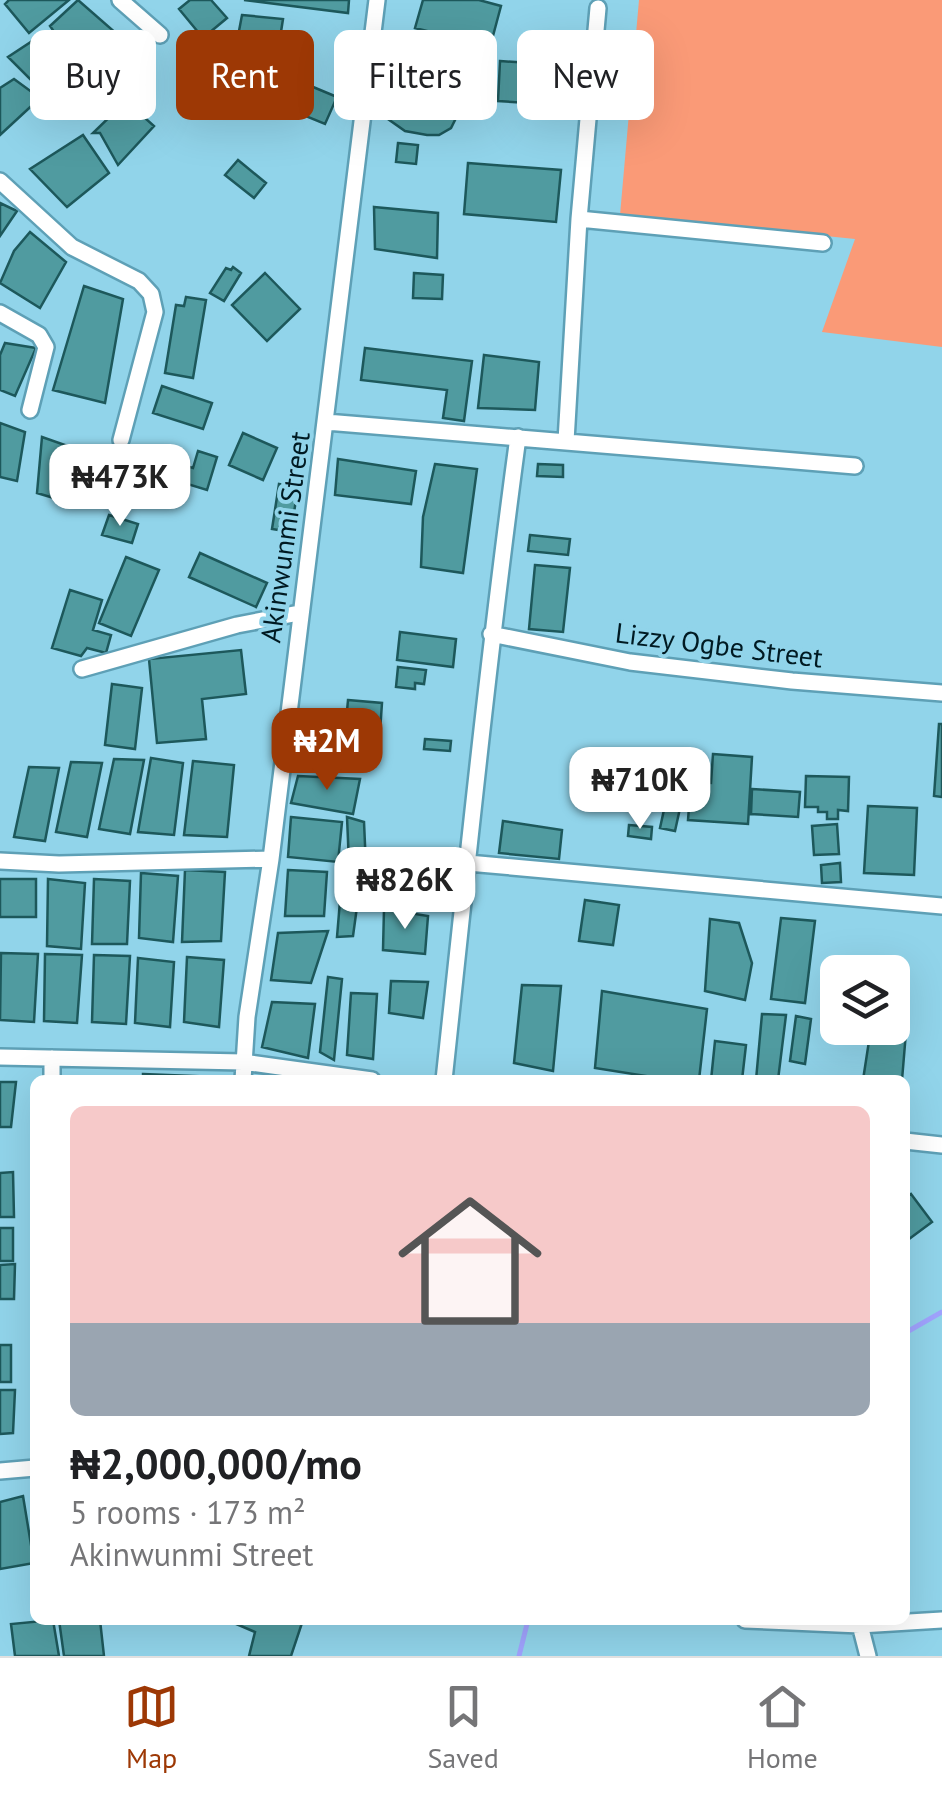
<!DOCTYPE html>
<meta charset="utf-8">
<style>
:root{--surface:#fff;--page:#f2f2f2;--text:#202124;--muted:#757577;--line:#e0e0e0;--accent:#9d3805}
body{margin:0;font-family:"PT Sans",sans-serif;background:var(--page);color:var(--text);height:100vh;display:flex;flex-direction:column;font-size:38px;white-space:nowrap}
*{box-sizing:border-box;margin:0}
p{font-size:32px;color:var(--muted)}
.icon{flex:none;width:55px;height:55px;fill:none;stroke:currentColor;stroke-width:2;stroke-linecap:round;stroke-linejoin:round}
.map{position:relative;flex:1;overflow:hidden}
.panel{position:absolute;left:30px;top:1075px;width:880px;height:550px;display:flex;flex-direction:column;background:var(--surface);border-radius:15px;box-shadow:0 10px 40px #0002}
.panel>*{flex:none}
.guide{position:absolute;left:30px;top:30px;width:882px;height:90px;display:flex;gap:20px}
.tools{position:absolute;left:820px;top:955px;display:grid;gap:20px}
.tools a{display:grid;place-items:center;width:90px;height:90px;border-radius:15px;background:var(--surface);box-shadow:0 10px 40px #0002;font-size:50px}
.price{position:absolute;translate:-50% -85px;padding:0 22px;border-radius:20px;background:#fff;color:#222;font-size:32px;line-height:65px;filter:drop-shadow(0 2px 5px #0008)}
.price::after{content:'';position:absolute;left:50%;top:60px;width:30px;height:22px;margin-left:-15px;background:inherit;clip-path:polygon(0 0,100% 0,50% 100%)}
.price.active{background:var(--accent);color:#fff}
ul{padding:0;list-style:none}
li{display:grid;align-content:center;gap:20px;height:530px;padding:0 40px}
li+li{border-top:2px solid var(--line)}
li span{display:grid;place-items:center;height:310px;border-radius:15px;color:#555}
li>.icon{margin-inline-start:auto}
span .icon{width:180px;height:180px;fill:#fffc;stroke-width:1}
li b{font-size:42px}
.chip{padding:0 35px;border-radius:15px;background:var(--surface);box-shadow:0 10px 40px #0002;font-size:35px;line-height:90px}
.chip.active{background:var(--accent);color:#fff}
.dock{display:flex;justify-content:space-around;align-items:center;height:140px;border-top:2px solid var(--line);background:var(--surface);font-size:28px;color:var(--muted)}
.dock a{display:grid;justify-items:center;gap:5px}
.dock .active{color:var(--accent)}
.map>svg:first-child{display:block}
</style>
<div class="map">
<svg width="942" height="1656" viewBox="0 0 942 1656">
<rect width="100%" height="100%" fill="#91d4ea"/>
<path fill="#fa9a77" d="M 639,0 L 942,0 L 942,347 L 822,332 L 855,239 L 620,215 Z"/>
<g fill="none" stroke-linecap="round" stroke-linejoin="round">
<path stroke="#a0a3fe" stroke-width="5" d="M 905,1333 L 942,1312
M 519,1656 L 528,1620"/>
</g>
<path fill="#509ba0" stroke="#1d585b" stroke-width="2.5" d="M 9,0 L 69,0 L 29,33 L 5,4 Z
M 78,0 L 117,34 L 75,62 L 50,26 Z
M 190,0 L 211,0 L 227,18 L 203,38 L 179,9 Z
M 244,0 L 349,0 L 348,13 Z
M 423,0 L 479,0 L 501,6 L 490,47 L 415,28 Z
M 242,15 L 283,19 L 275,70 L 263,66 L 232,68 Z
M 43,34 L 71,69 L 46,95 L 8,57 Z
M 406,46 L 485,65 L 477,100 L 398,82 Z
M 500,61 L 561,65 L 559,105 L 498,101 Z
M 263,66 L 337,97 L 325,124 L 252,94 Z
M 14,79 L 40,98 L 0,135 L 0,88 Z
M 389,95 L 463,104 L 451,128 L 439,135 L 427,135 L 405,131 L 388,119 Z
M 126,101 L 154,126 L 118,165 L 100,133 L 93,133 Z
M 83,135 L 109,173 L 67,207 L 30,169 Z
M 398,143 L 418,145 L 416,164 L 396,162 Z
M 238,160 L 266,183 L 254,198 L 225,175 Z
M 468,163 L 561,170 L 556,222 L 464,214 Z
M 0,203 L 17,211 L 0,236 Z
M 374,207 L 438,213 L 437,258 L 375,249 Z
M 30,232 L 66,262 L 40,308 L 0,283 L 14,251 Z
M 233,267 L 241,273 L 224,301 L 210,293 L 226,268 L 231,270 Z
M 265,273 L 300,309 L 267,341 L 232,305 Z
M 414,273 L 443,275 L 442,299 L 413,298 Z
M 84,286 L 123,299 L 105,403 L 53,390 Z
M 186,297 L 206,300 L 193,378 L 165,373 L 176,305 L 184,306 Z
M 5,343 L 36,348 L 15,396 L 0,390 L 0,355 Z
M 365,348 L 472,361 L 464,421 L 443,418 L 447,390 L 361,380 Z
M 484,355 L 539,362 L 535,410 L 478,408 Z
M 162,386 L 212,403 L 203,429 L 153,413 Z
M 0,423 L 25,432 L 17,481 L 0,477 Z
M 243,433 L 277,448 L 263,480 L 229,465 Z
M 42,437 L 85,452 L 77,505 L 37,493 Z
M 198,451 L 217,457 L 207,490 L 138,469 L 142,453 L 193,468 Z
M 338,459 L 416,471 L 411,504 L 335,495 Z
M 435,464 L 477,469 L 463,573 L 421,567 L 423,517 Z
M 538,464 L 563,465 L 563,477 L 537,476 Z
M 279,484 L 298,487 L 291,532 L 272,529 Z
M 109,515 L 138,524 L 132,543 L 102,535 Z
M 530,535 L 570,539 L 568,555 L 528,551 Z
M 200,553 L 267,583 L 256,607 L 189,577 Z
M 126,557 L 159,570 L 131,636 L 99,623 Z
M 535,565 L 570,568 L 563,632 L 529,629 Z
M 70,590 L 102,600 L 93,630 L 111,635 L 106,653 L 87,648 L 81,656 L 52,648 Z
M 400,632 L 456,639 L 453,667 L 397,660 Z
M 241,650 L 246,694 L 202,699 L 206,739 L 157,743 L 149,659 Z
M 398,667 L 426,670 L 424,684 L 415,683 L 415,689 L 396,687 Z
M 112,684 L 142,688 L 135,749 L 105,745 Z
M 348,700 L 382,703 L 378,761 L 297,756 L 300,719 L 346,722 Z
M 939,724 L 942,724 L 942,797 L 934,796 Z
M 425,739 L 451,741 L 450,751 L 424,749 Z
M 713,754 L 752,757 L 748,824 L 688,820 L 691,781 L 711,783 Z
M 151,758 L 183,763 L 174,835 L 138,832 Z
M 114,759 L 144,760 L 130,834 L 99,829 Z
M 193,761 L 234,765 L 227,837 L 184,835 Z
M 71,762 L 102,763 L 87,837 L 56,832 Z
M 29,767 L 59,768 L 45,841 L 14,837 Z
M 298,776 L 360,779 L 353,814 L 291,803 Z
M 806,776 L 849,777 L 848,811 L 838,810 L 838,819 L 827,819 L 827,812 L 818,812 L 818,807 L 805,807 Z
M 669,787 L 684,790 L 675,831 L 660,828 Z
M 752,789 L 800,792 L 798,817 L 751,814 Z
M 868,806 L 917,808 L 914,875 L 864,873 Z
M 291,817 L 342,822 L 338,862 L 288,857 Z
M 347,817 L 364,822 L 366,867 L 349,864 Z
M 503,821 L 562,830 L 559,859 L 499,853 Z
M 837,824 L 839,854 L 814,855 L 812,826 Z
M 629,825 L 652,827 L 651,839 L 628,836 Z
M 840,863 L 841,882 L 822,883 L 821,865 Z
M 185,870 L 225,872 L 221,941 L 182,942 Z
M 288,870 L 327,872 L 324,916 L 285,916 Z
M 141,873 L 178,876 L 173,942 L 139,938 Z
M 342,877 L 360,885 L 353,936 L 337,937 Z
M 0,879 L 36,879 L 36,917 L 0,917 Z
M 48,879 L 85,883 L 81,949 L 47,946 Z
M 94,879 L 130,881 L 127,944 L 92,944 Z
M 585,900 L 619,905 L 613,945 L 579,941 Z
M 384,909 L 428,916 L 425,954 L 383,950 Z
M 781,918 L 815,921 L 805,1003 L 771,999 Z
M 710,919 L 739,923 L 752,963 L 745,1000 L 705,991 Z
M 328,931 L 311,983 L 271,980 L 278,933 Z
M 1,953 L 38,954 L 34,1022 L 0,1020 Z
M 45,954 L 82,955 L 77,1023 L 44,1021 Z
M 94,955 L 130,956 L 126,1024 L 92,1022 Z
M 187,957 L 224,960 L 219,1027 L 184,1022 Z
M 138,958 L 174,962 L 170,1027 L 135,1023 Z
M 328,977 L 342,979 L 334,1060 L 320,1052 Z
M 391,981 L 428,982 L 423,1018 L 389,1013 Z
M 522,985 L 561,986 L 553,1071 L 514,1063 Z
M 602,991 L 707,1009 L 699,1080 L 671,1080 L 595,1068 Z
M 351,993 L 377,994 L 373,1059 L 347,1055 Z
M 272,1002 L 315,1004 L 308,1058 L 262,1047 Z
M 762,1014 L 786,1015 L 778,1080 L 756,1080 Z
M 796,1016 L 811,1019 L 805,1064 L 790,1061 Z
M 892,1016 L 907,1020 L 902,1080 L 863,1080 L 871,1028 L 892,1028 Z
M 715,1041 L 746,1045 L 742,1080 L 711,1080 Z
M 143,1074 L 217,1077 L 217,1080 L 143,1080 Z
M 0,1082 L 16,1082 L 11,1127 L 0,1127 Z
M 13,1172 L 14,1217 L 0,1217 L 0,1173 Z
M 911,1194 L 932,1222 L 905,1242 L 905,1198 Z
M 0,1228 L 13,1228 L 13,1261 L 0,1261 Z
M 15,1264 L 14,1299 L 0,1299 L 0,1265 Z
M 0,1345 L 11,1345 L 11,1382 L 0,1382 Z
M 0,1390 L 15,1390 L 13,1433 L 0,1434 Z
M 23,1496 L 34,1563 L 0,1569 L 0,1502 Z
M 53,1620 L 59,1656 L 15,1656 L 11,1624 Z
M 59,1620 L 100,1620 L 104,1656 L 64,1656 Z
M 227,1620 L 303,1620 L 291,1656 L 249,1656 L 255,1632 Z"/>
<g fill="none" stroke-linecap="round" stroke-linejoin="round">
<defs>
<path id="minor" d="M 120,0 L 160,35
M 0,181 L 72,247 L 139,281 L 151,294 L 155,312 L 121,440
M 579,219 L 823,243
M 0,313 L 39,335 L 46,347 L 30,410
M 326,422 L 855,466
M 566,441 L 579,219 L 598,8
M 491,634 L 630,662 L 792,681 L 942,693
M 82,669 L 237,625 L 299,613
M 0,861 L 59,864 L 271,859
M 468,863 L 942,906
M 0,1057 L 243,1062 L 372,1080
M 52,1058 L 52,1080
M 243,1080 L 247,1017 L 271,859 L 377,0
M 444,1080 C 467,866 489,651 518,437
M 905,1141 L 942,1145
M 0,1471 L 35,1468
M 745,1620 L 860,1625 L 868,1656
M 860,1625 L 942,1620"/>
</defs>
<use href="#minor" stroke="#5ea0b6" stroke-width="20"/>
<use href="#minor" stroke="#fff" stroke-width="15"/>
</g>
<g text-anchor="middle" stroke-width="8" stroke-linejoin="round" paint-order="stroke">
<g font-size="28" fill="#001a22" stroke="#91d4ea">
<text transform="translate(285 537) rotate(-82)" y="10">Akinwunmi Street</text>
<text transform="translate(719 645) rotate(7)" y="10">Lizzy Ogbe Street</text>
</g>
</g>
</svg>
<div class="tools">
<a><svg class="icon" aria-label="layers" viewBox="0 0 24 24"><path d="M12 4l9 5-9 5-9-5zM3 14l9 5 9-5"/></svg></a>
</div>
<b class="price" style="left:120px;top:529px">₦473K</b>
<b class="price active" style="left:327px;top:793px">₦2M</b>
<b class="price" style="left:640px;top:832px">₦710K</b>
<b class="price" style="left:405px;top:932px">₦826K</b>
<div class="guide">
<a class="chip">Buy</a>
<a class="chip active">Rent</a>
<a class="chip">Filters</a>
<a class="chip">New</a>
</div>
<section class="panel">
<ul>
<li><span style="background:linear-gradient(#f6c9c9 70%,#9aa5b1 0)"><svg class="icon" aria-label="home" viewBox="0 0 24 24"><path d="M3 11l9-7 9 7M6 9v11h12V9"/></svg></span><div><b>₦2,000,000/mo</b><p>5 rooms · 173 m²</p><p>Akinwunmi Street</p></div></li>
</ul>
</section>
</div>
<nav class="dock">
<a class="active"><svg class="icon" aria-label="map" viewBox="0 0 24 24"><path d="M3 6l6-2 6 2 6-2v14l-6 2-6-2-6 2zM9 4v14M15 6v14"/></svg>Map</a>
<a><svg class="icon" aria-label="saved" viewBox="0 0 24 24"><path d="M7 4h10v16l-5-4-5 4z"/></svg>Saved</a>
<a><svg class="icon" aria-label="home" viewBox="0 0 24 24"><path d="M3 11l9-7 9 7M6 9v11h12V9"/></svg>Home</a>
</nav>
